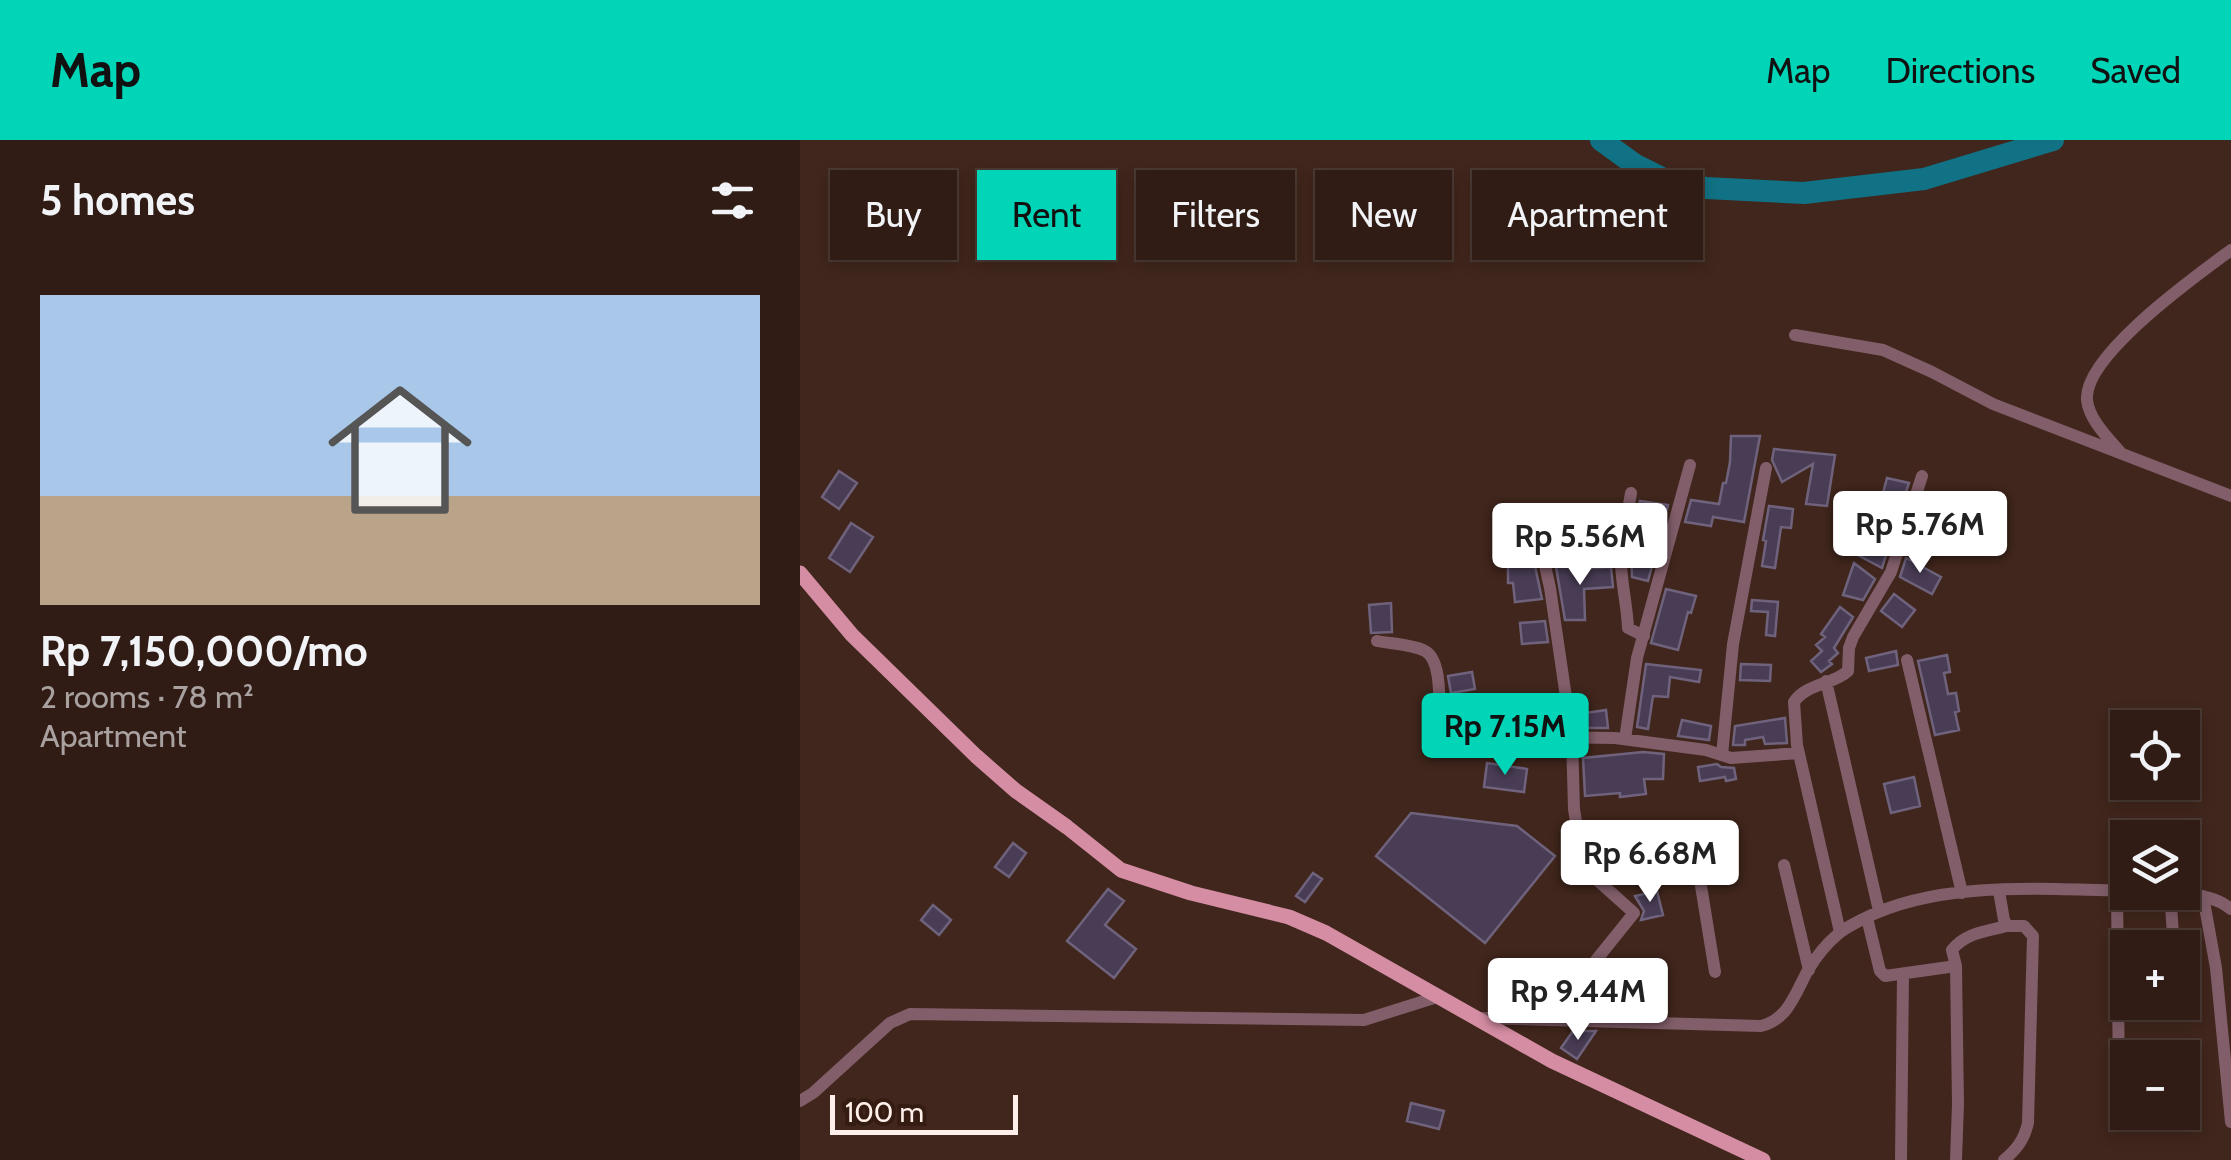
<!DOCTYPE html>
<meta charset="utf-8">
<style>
:root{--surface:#301c15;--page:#3c2922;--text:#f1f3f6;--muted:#a8a1a0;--line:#4b3a34;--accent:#00d5b7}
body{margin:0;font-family:Cabin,sans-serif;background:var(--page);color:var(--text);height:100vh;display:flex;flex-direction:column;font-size:38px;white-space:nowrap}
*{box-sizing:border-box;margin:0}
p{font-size:32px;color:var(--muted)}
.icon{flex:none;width:55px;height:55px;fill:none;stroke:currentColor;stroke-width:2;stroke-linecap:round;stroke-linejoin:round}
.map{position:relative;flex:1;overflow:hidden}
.panel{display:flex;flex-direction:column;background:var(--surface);width:800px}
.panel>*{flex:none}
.guide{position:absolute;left:30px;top:30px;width:950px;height:90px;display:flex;gap:20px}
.tools{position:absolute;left:1310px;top:570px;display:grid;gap:20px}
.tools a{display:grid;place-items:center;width:90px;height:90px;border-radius:0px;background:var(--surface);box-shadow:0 5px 15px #0003,0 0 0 2px var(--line);font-size:50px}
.scale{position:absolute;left:30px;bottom:25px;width:188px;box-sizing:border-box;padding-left:10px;border:5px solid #feefea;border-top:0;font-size:28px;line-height:35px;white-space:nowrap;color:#feefea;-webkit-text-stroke:8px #351c12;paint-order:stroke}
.price{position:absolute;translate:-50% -85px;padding:0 22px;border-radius:10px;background:#fff;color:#222;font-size:32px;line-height:65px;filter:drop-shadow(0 2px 5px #0008)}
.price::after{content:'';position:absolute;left:50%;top:60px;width:30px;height:22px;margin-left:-15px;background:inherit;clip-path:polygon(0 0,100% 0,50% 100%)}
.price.active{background:var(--accent);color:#111}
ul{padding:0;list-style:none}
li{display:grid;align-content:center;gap:20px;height:530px;padding:0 40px}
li+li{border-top:2px solid var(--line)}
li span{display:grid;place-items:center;height:310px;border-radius:0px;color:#555}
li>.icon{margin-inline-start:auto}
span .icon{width:180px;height:180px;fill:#fffc;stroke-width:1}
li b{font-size:42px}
h2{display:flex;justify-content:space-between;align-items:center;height:120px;padding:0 40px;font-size:42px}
.pill{padding:0 35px;border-radius:0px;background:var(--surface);box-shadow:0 5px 15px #0003,0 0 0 2px var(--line);font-size:35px;line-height:90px}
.pill.active{background:var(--accent);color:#111}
header{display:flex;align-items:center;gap:60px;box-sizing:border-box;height:140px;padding:0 50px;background:var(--accent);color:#111}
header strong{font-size:48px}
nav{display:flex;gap:55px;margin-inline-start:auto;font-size:35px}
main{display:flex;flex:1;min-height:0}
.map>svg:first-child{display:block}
</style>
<header>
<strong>Map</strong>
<nav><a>Map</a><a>Directions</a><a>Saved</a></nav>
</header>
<main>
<section class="panel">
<h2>5 homes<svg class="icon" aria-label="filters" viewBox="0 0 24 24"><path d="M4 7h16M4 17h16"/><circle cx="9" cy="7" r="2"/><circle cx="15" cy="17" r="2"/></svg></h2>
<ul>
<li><span style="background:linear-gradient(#a9c7e8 65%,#b9a48a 0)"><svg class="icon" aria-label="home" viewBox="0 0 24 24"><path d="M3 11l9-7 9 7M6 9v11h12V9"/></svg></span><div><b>Rp 7,150,000/mo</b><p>2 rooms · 78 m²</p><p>Apartment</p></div></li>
</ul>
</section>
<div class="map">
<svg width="1431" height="1020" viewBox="0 0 1431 1020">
<rect width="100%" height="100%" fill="#40261c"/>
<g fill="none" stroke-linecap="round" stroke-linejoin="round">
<path stroke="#107284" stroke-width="22" d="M 801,0 L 834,24 L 866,40 L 906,48 L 1004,53 L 1124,39 L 1253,0"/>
</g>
<path fill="#493d55" stroke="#6f627c" stroke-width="2.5" d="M 931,296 L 960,296 L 944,382 L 913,377 L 911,386 L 885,382 L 891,360 L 919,364 L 923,343 L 926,343 L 930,322 Z
M 974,309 L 1035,315 L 1027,366 L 1006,364 L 1013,324 L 982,342 L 972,320 Z
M 39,331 L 57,343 L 39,369 L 22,357 Z
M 1087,338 L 1109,343 L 1104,358 L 1083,353 Z
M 840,361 L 868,365 L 861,393 L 835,390 Z
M 969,366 L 993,369 L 991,388 L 981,387 L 975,428 L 962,426 L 966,401 L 963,400 Z
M 51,383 L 73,397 L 50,432 L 29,418 Z
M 1067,384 L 1094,390 L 1082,428 L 1054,413 L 1057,401 L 1063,402 Z
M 831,410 L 855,415 L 848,441 L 832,437 Z
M 1106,418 L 1141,437 L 1132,454 L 1100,437 Z
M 1054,423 L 1075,439 L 1063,460 L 1043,455 Z
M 777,425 L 777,429 L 811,427 L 813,447 L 784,449 L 785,480 L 765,480 L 756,427 Z
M 708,426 L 735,426 L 742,459 L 715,462 L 713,443 L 708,443 Z
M 866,449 L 896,456 L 891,473 L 888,472 L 878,510 L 851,503 Z
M 1094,454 L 1115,470 L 1102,487 L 1081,471 Z
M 952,460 L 978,462 L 975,496 L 966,495 L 968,472 L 951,471 Z
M 591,463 L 592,492 L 571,493 L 569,465 Z
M 1040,467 L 1053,477 L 1034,508 L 1038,513 L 1029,521 L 1032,524 L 1021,532 L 1011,521 L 1022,511 L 1016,505 L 1025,497 L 1021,494 Z
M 745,481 L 748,502 L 722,504 L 720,483 Z
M 1096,511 L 1098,525 L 1069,531 L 1066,518 Z
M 1147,515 L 1150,532 L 1144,533 L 1148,554 L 1156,553 L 1159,571 L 1155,572 L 1159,590 L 1135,595 L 1118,521 Z
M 846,524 L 901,530 L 899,542 L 870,537 L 868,557 L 853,556 L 848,589 L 837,587 Z
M 941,524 L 971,525 L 970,541 L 940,540 Z
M 672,532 L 675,549 L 651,553 L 648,536 Z
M 806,570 L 808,588 L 781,588 L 779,574 Z
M 650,574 L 679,574 L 678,586 L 650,585 Z
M 985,578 L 987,603 L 965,604 L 963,597 L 945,600 L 945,605 L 933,605 L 935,586 Z
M 882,580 L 911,586 L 909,600 L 878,596 Z
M 843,612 L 864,614 L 863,639 L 844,639 L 846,654 L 820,657 L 820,653 L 785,656 L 783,618 Z
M 687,623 L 727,629 L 724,652 L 684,647 Z
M 917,624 L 921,627 L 934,628 L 936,639 L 926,641 L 925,637 L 900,641 L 898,627 Z
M 1114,637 L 1120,666 L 1091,673 L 1084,644 Z
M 611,673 L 717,686 L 755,716 L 685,803 L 576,716 Z
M 213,703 L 226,713 L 209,737 L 195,727 Z
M 513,733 L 522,739 L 505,762 L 496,756 Z
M 308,749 L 324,761 L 305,785 L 336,809 L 314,838 L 267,801 Z
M 857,751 L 863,775 L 841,780 L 844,771 L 835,756 Z
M 133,765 L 151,780 L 139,795 L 121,780 Z
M 773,891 L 796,891 L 777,919 L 761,908 Z
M 611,963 L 644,971 L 639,989 L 607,981 Z"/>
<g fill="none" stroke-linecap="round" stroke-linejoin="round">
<path stroke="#815e69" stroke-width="12" d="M 995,195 L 1083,210 L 1132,232 L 1193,264 L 1431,356
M 1321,313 C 1309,299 1289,280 1287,260 C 1283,216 1396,136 1431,110
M 821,409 C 819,435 827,462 828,488 L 844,496
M 577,501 C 591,504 612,504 625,511 C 644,521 638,571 640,590 L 645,594 L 654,596 L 815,598 L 906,610 L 931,618 L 999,613
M 1107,520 L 1162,753
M 1026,541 L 1079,771
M 825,599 L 837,518 L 890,325
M 922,615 L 933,504 L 966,328
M 893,697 L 915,832
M 984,725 L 1009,830
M 784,726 L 928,687
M 1317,750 L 1319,944
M 1199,751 L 1204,780 L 1207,786 L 1224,786 L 1233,796 L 1228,983 C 1224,1000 1217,1009 1204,1020
M 1370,752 L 1374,808
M 1371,752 C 1392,755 1414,755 1431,769
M 1403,756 L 1416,828 L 1431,982
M 1067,778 L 1080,831 L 1085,836 L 1156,826 L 1158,964 L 1156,1020
M 1040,792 L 997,605 L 994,562 C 1007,543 1033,545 1048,531 L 1049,508 L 1053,497 L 1091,432 L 1122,336
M 1156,826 L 1152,810 C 1165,793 1187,791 1207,786
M 1377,862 L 1377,872
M 680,878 L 961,886 C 988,880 996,852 1008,830 C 1016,817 1025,805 1037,795 C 1044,788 1054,784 1063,779 C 1139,740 1244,749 1328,751
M 748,880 L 834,773 L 786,730 L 781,714 L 774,669 L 772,598 L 750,448 L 742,412 L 747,406 L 821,409 L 831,353
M 0,961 L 13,953 L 90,883 L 110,874 L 564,880 L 637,857
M 1101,1020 L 1103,835"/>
<path stroke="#d48da3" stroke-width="15" d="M 0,433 L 52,495 L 176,616 L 216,651 L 267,687 L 321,730 L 391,753 L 489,777 L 526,793 L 752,921 L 963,1020"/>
</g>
</svg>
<div class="tools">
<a><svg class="icon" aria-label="locate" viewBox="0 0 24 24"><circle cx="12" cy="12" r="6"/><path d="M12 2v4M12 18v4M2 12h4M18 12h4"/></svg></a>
<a><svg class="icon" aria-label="layers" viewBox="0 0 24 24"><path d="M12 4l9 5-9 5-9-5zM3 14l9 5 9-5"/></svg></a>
<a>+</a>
<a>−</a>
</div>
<div class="scale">100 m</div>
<b class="price" style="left:1120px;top:436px">Rp 5.76M</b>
<b class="price" style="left:780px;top:448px">Rp 5.56M</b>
<b class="price active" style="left:705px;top:638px">Rp 7.15M</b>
<b class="price" style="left:850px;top:765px">Rp 6.68M</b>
<b class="price" style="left:778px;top:903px">Rp 9.44M</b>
<div class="guide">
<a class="pill">Buy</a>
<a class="pill active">Rent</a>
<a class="pill">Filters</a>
<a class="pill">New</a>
<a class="pill">Apartment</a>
</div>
</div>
</main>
